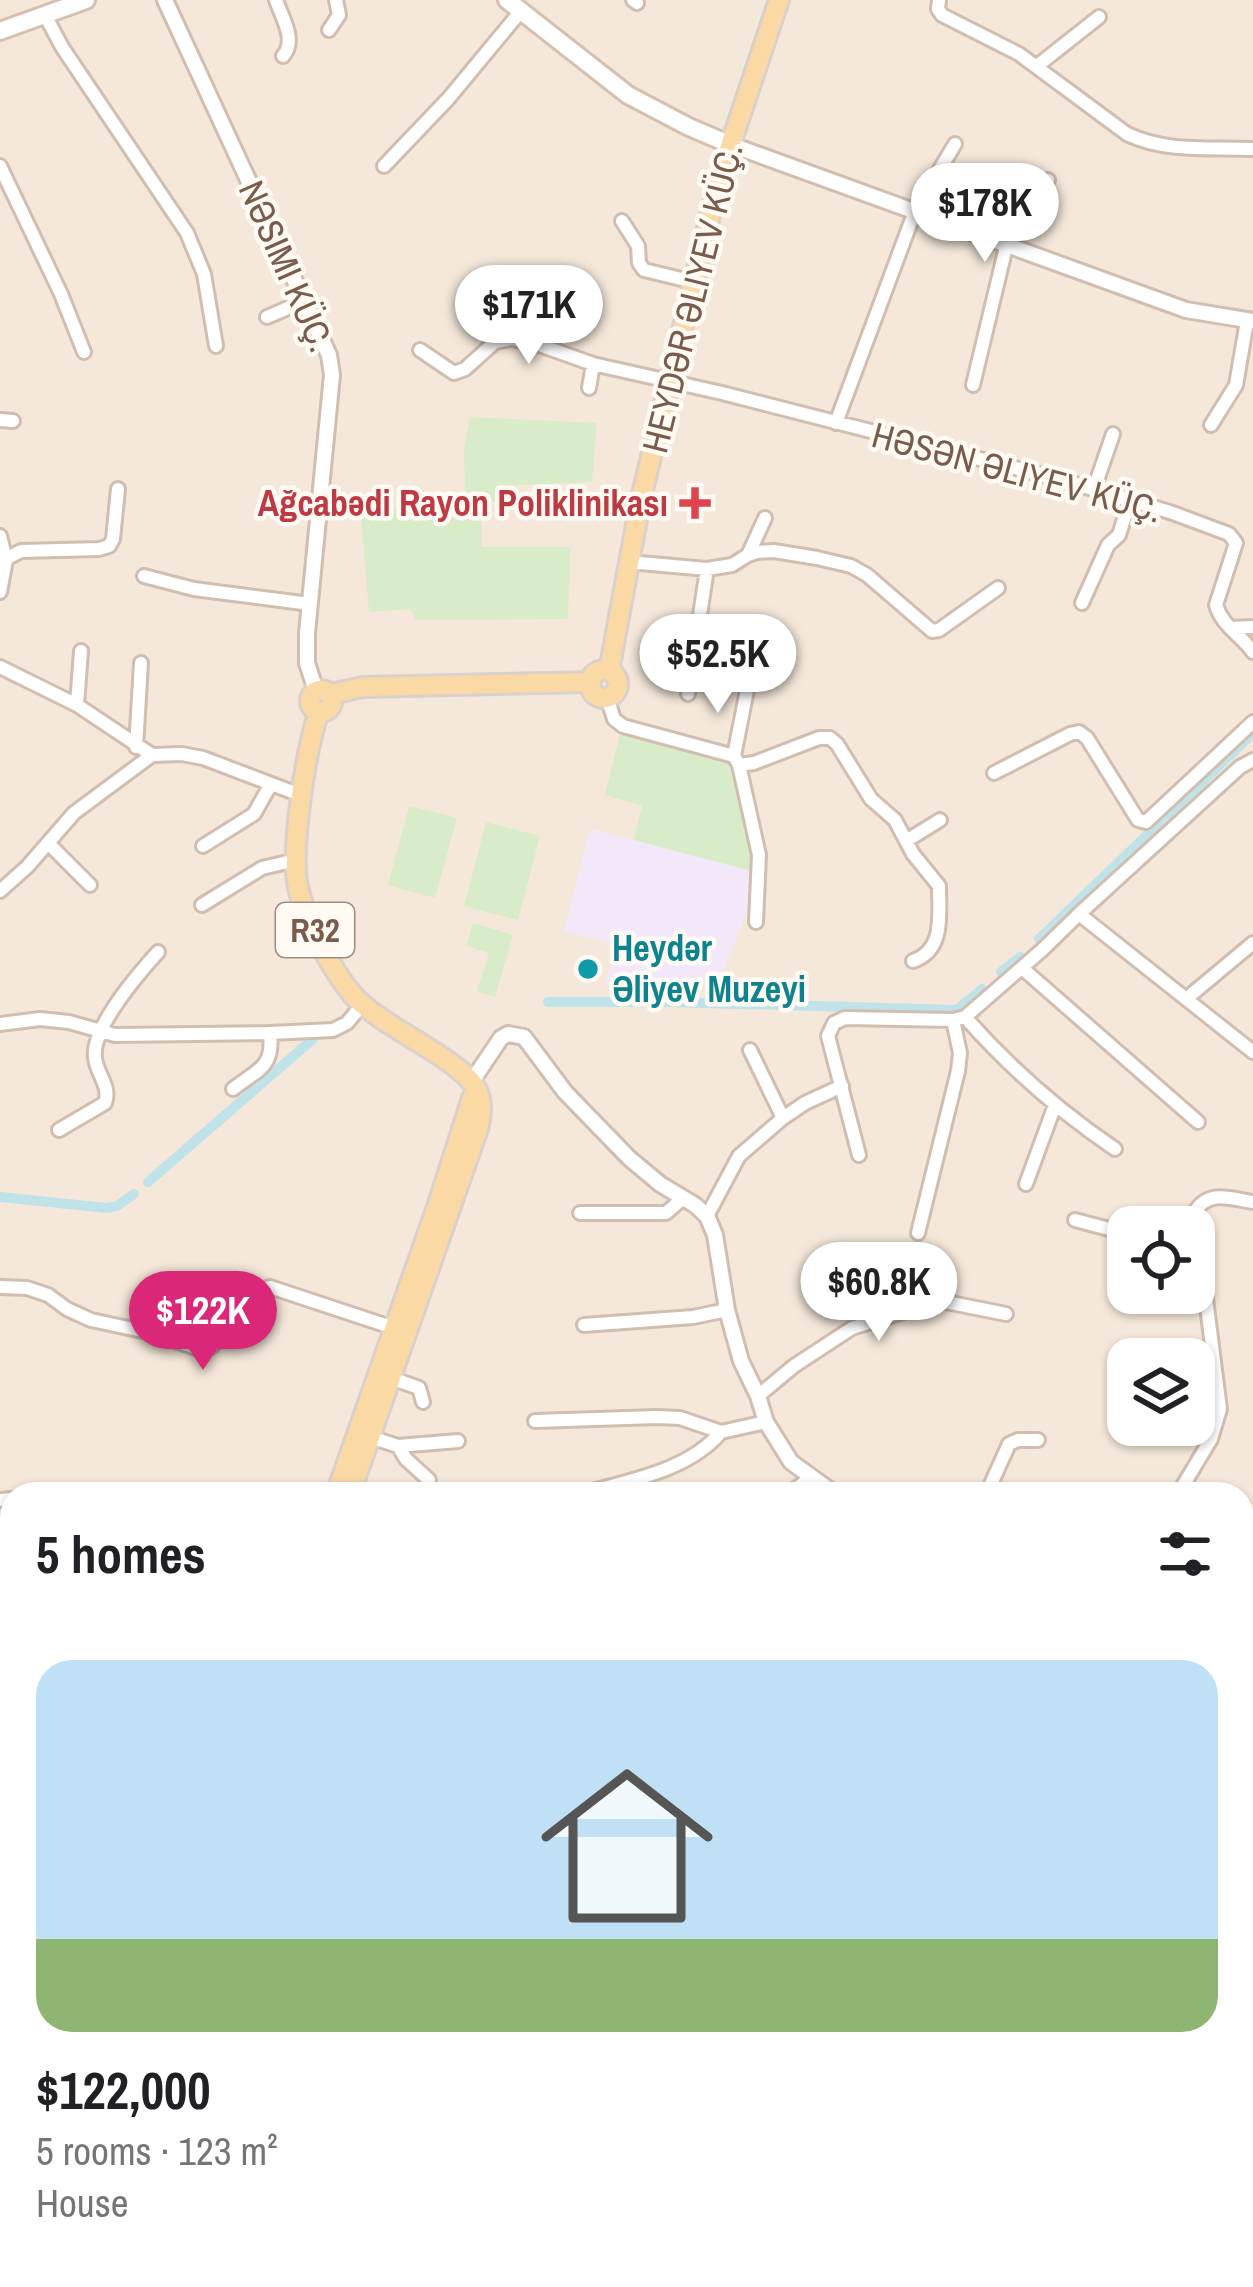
<!DOCTYPE html>
<meta charset="utf-8">
<style>
:root{--surface:#fff;--page:#f2f2f2;--text:#202124;--muted:#757577;--line:#e0e0e0;--accent:#db2777}
body{margin:0;font-family:"Archivo Narrow",sans-serif;background:var(--page);color:var(--text);height:100vh;display:flex;flex-direction:column;font-size:45px;white-space:nowrap}
*{box-sizing:border-box;margin:0}
p{font-size:39px;color:var(--muted)}
.icon{flex:none;width:66px;height:66px;fill:none;stroke:currentColor;stroke-width:2;stroke-linecap:round;stroke-linejoin:round}
.map{position:relative;flex:1;overflow:hidden}
.panel{position:absolute;left:0px;top:1482px;width:1254px;height:807px;display:flex;flex-direction:column;background:var(--surface);border-radius:36px 36px 0 0;box-shadow:0 3px 9px #0004}
.panel>*{flex:none}
.fabs{position:absolute;left:1107px;top:1206px;display:grid;gap:24px}
.fabs a{display:grid;place-items:center;width:108px;height:108px;border-radius:24px;background:var(--surface);box-shadow:0 3px 9px #0004;font-size:60px}
.price{position:absolute;translate:-50% -102px;padding:0 27px;border-radius:42px;background:#fff;color:#222;font-size:39px;line-height:78px;filter:drop-shadow(0 3px 6px #0008)}
.price::after{content:'';position:absolute;left:50%;top:72px;width:36px;height:27px;margin-left:-18px;background:inherit;clip-path:polygon(0 0,100% 0,50% 100%)}
.price.selected{background:var(--accent);color:#fff}
ul{padding:0;list-style:none}
li{display:grid;align-content:center;gap:24px;height:636px;padding:0 36px}
li+li{border-top:3px solid var(--line)}
li span{display:grid;place-items:center;height:372px;border-radius:36px;color:#555}
li>.icon{margin-inline-start:auto}
span .icon{width:216px;height:216px;fill:#fffc;stroke-width:1}
li b{font-size:51px}
h2{display:flex;justify-content:space-between;align-items:center;height:144px;padding:0 36px;font-size:51px}
.map>svg:first-child{display:block}
</style>
<div class="map">
<svg width="1253" height="2287" viewBox="0 0 1253 2287">
<rect width="100%" height="100%" fill="#fdf6ec"/>
<path fill="#f5e8da" fill-rule="evenodd" d="M 0,0 L 1253,0 L 1253,2287 L 0,2287 ZM 1128,1227 L 1194,1227 L 1194,1293 L 1128,1293 ZM 1128,1359 L 1194,1359 L 1194,1425 L 1128,1425 ZM 12,1494 L 1242,1494 L 1242,2277 L 12,2277 Z"/>
<path fill="#f3e8fa" d="M 590,829 L 752,871 L 746,914 L 718,983 L 606,983 L 614,944 L 564,931 Z"/>
<path fill="#d8ecc9" d="M 470,417 L 597,423 L 592,482 L 498,486 L 498,502 L 480,503 L 482,547 L 570,547 L 568,619 L 415,620 L 411,609 L 369,612 L 360,505 L 410,508 L 465,494 L 464,448 Z
M 621,731 L 723,756 L 728,762 L 752,851 L 752,871 L 634,840 L 642,806 L 605,795 Z
M 409,806 L 457,818 L 435,898 L 388,885 Z
M 486,822 L 540,836 L 518,920 L 464,906 Z
M 473,923 L 513,935 L 495,997 L 477,991 L 489,953 L 466,946 Z
M 1253,1940 L 1253,2275 L 1242,2287 L 966,2287 L 974,2286 L 977,2277 L 1242,2277 L 1242,1955 Z"/>
<g fill="none" stroke-linecap="round" stroke-linejoin="round">
<path stroke="#bfe3e8" stroke-width="10" d="M 1039,939 L 1253,733
M 1001,972 L 1020,957
M 548,1002 L 667,1002
M 668,1002 L 957,1010 L 982,989
M 148,1182 L 313,1039
M 0,1197 L 107,1208 L 117,1206 L 134,1194"/>
<defs>
<path id="minor" d="M 276,0 C 282,18 297,40 283,56
M 633,0 L 637,3
M 939,0 L 938,9 L 942,15 L 1019,54 L 1127,134 C 1167,153 1210,147 1253,149
M 45,15 L 62,47 L 187,233 L 204,274 L 216,346
M 329,30 L 339,15 L 336,0
M 1037,66 L 1099,17
M 0,166 L 61,294 L 84,352
M 384,166 L 448,99 L 521,11
M 622,221 L 638,246 L 639,263 L 644,270 L 694,282
M 517,310 L 523,341
M 267,317 L 304,301
M 420,350 L 454,373 L 465,369 L 495,342 L 511,339 L 531,342 L 593,364 L 722,393 L 1066,481 L 1170,512 L 1229,534 L 1236,543 L 1216,605 C 1222,626 1241,635 1253,652
M 973,385 L 1006,247 L 1048,180
M 589,388 L 593,364
M 0,420 L 13,421
M 836,423 L 915,211 L 955,144
M 1211,425 L 1236,385 L 1247,321
M 1094,489 L 1113,434
M 0,536 L 6,560 L 0,592
M 748,555 L 765,518
M 0,562 L 21,551 L 99,549 L 109,546 L 113,539 L 118,489
M 629,562 L 707,569 L 732,565 L 748,555 L 757,552 L 774,551 L 817,558 L 851,566 L 867,575 L 932,631 L 939,630 L 998,588
M 144,576 L 194,589 L 310,604
M 1082,603 L 1108,545 L 1119,535 L 1130,500
M 1230,628 L 1253,627
M 0,667 L 77,705 L 152,755 L 182,754 L 203,758 L 303,796
M 688,694 L 707,569
M 607,697 L 614,719 L 623,726 L 734,756 L 739,765 L 759,855 L 756,922
M 77,705 L 81,651
M 136,747 L 141,663
M 734,756 L 748,685
M 739,765 L 754,763 L 819,738 L 830,738 L 837,744 L 871,799 L 895,820 L 913,854 L 939,886 C 939,915 945,950 913,961
M 994,773 L 1070,734 L 1079,732 L 1087,738 L 1138,820 L 1146,822 L 1253,722
M 906,841 L 940,820
M 48,843 L 90,885
M 203,846 L 254,814 L 271,784
M 0,891 L 27,867 L 74,813 L 152,755
M 202,905 L 262,868 L 296,860
M 1079,914 L 1240,767 L 1253,760
M 1022,968 L 1198,1122
M 1186,999 L 1253,943
M 965,1017 C 1010,1068 1059,1111 1115,1149
M 0,1024 L 40,1019 L 69,1022 L 115,1035 L 270,1033 L 333,1030 L 347,1023 L 362,1005
M 750,1050 L 783,1118
M 233,1089 C 258,1069 274,1068 270,1033
M 59,1130 L 105,1103 C 111,1086 97,1075 95,1058 C 91,1028 139,973 158,952
M 859,1155 L 828,1036 L 834,1023 L 845,1018 L 953,1020 L 965,1017 L 1042,950 L 1079,914 L 1253,1052
M 1026,1184 L 1055,1105
M 580,1213 L 666,1213 L 682,1199
M 707,1216 L 739,1156 L 783,1118 L 805,1103 L 842,1086
M 1075,1220 L 1128,1234
M 918,1233 L 958,1071 L 960,1053 L 953,1020
M 0,1287 L 27,1288 L 48,1295 L 67,1309 L 91,1320 L 152,1333 L 199,1349 L 207,1349 L 212,1346 L 261,1290 L 270,1287 L 394,1328
M 215,1287 L 243,1310
M 584,1325 L 693,1317 L 727,1310
M 391,1378 L 419,1388 L 423,1402
M 1194,1392 L 1217,1392
M 758,1396 L 794,1366 L 852,1328 L 903,1312 L 921,1301 L 936,1300 L 1006,1314
M 535,1421 L 657,1417 L 680,1418 L 721,1432 L 766,1422
M 370,1437 L 398,1446 L 458,1441
M 398,1446 L 406,1459 L 429,1480
M 582,1494 C 630,1480 688,1471 721,1432
M 789,1494 L 810,1478
M 990,1494 L 991,1484 L 1009,1444 L 1018,1440 L 1038,1440
M 1178,1494 L 1211,1439 L 1220,1409 L 1195,1212 C 1208,1189 1232,1199 1253,1202
M 0,1500 L 12,1499
M 1242,1831 L 1253,1817
M 0,1952 L 5,1946 L 11,1920
M 0,1952 L 0,1975
M 0,2010 L 12,2023
M 77,2277 L 84,2287
M 143,2277 L 149,2287
M 423,2277 L 427,2287
M 909,2277 L 909,2287
M 52,2287 L 56,2277"/>
<path id="tertiary" d="M 165,0 L 329,355 L 332,375 L 307,633 L 307,663 L 316,691
M 729,144 L 1186,310 L 1253,321
M 472,1081 L 501,1038 L 508,1034 L 524,1037 L 565,1092 L 629,1158 L 660,1184 L 695,1205 L 707,1216 L 715,1235 L 727,1310 L 741,1361 L 758,1396 L 766,1422 L 791,1462 L 835,1494
M 1242,1534 L 1253,1532
M 240,2277 L 248,2287"/>
<path id="secondary" d="M 507,0 L 628,95 L 689,127 L 729,144
M 0,31 L 86,0"/>
<path id="primary" d="M590 684a14 14 0 1 1 28 0a14 14 0 1 1-28 0Z
M 609,671 L 641,498 L 719,179 L 779,0
M310 701a11 11 0 1 1 22 0a11 11 0 1 1-22 0Z
M 331,694 L 363,687 L 591,682
M 319,712 C 306,748 290,850 298,887 C 305,919 331,969 352,994 C 381,1028 461,1058 477,1090 C 483,1102 481,1114 479,1126 L 350,1494
M 336,1494 L 438,1204 L 472,1098
M 0,2118 L 12,2116
M 0,2132 L 12,2131"/>
</defs>
<use href="#minor" stroke="#d1beb0" stroke-width="18"/>
<use href="#tertiary" stroke="#d1beb0" stroke-width="20"/>
<use href="#secondary" stroke="#d6c0b0" stroke-width="22"/>
<use href="#primary" stroke="#dad1cd" stroke-width="24"/>
<use href="#minor" stroke="#fff" stroke-width="12"/>
<use href="#tertiary" stroke="#fff" stroke-width="14"/>
<use href="#secondary" stroke="#fff" stroke-width="16"/>
<use href="#primary" stroke="#fbd9a5" stroke-width="18"/>
</g>
<path fill="#e0444e" stroke="#fffaf3" stroke-width="4.5" d="M689 485h12v12h12v12h-12v12h-12v-12h-12v-12h12z"/>
<circle fill="#0f9aa8" stroke="#fffaf3" stroke-width="4.5" cx="588" cy="969" r="12"/>
<g text-anchor="middle" stroke-width="9" stroke-linejoin="round" paint-order="stroke">
<rect fill="#fffaf3" stroke="#a28b7f" stroke-width="3" x="276" y="903" width="78" height="54" rx="9"/>
<g font-size="33" font-weight="bold" fill="#7a5c4d">
<text x="315" y="942">R32</text>
</g>
<g font-size="36" fill="#7a5c4d" stroke="#fffaf3">
<text transform="translate(287 266) rotate(66)" y="13">NƏSIMI KÜÇ.</text>
<text transform="translate(692 298) rotate(-76)" y="13">HEYDƏR ƏLIYEV KÜÇ.</text>
<text transform="translate(1017 472) rotate(15)" y="13">HƏSƏN ƏLIYEV KÜÇ.</text>
</g>
<g font-size="36" font-weight="bold" fill="#be3a42" stroke="#fffaf3" text-anchor="end">
<text x="668" y="516">Ağcabədi Rayon Poliklinikası</text>
</g>
<g font-size="36" font-weight="bold" fill="#0d838f" stroke="#fffaf3" text-anchor="start">
<text x="612" y="961">Heydər<tspan x="612" dy="41">Əliyev Muzeyi</tspan></text>
</g>
</g>
</svg>
<div class="fabs">
<a><svg class="icon" aria-label="locate" viewBox="0 0 24 24"><circle cx="12" cy="12" r="6"/><path d="M12 2v4M12 18v4M2 12h4M18 12h4"/></svg></a>
<a><svg class="icon" aria-label="layers" viewBox="0 0 24 24"><path d="M12 4l9 5-9 5-9-5zM3 14l9 5 9-5"/></svg></a>
</div>
<b class="price" style="left:985px;top:265px">$178K</b>
<b class="price" style="left:529px;top:367px">$171K</b>
<b class="price" style="left:718px;top:716px">$52.5K</b>
<b class="price" style="left:879px;top:1344px">$60.8K</b>
<b class="price selected" style="left:203px;top:1373px">$122K</b>
<section class="panel">
<h2>5 homes<svg class="icon" aria-label="filters" viewBox="0 0 24 24"><path d="M4 7h16M4 17h16"/><circle cx="9" cy="7" r="2"/><circle cx="15" cy="17" r="2"/></svg></h2>
<ul>
<li><span style="background:linear-gradient(#bfe0f5 75%,#8fb573 0)"><svg class="icon" aria-label="home" viewBox="0 0 24 24"><path d="M3 11l9-7 9 7M6 9v11h12V9"/></svg></span><div><b>$122,000</b><p>5 rooms · 123 m²</p><p>House</p></div></li>
</ul>
</section>
</div>
